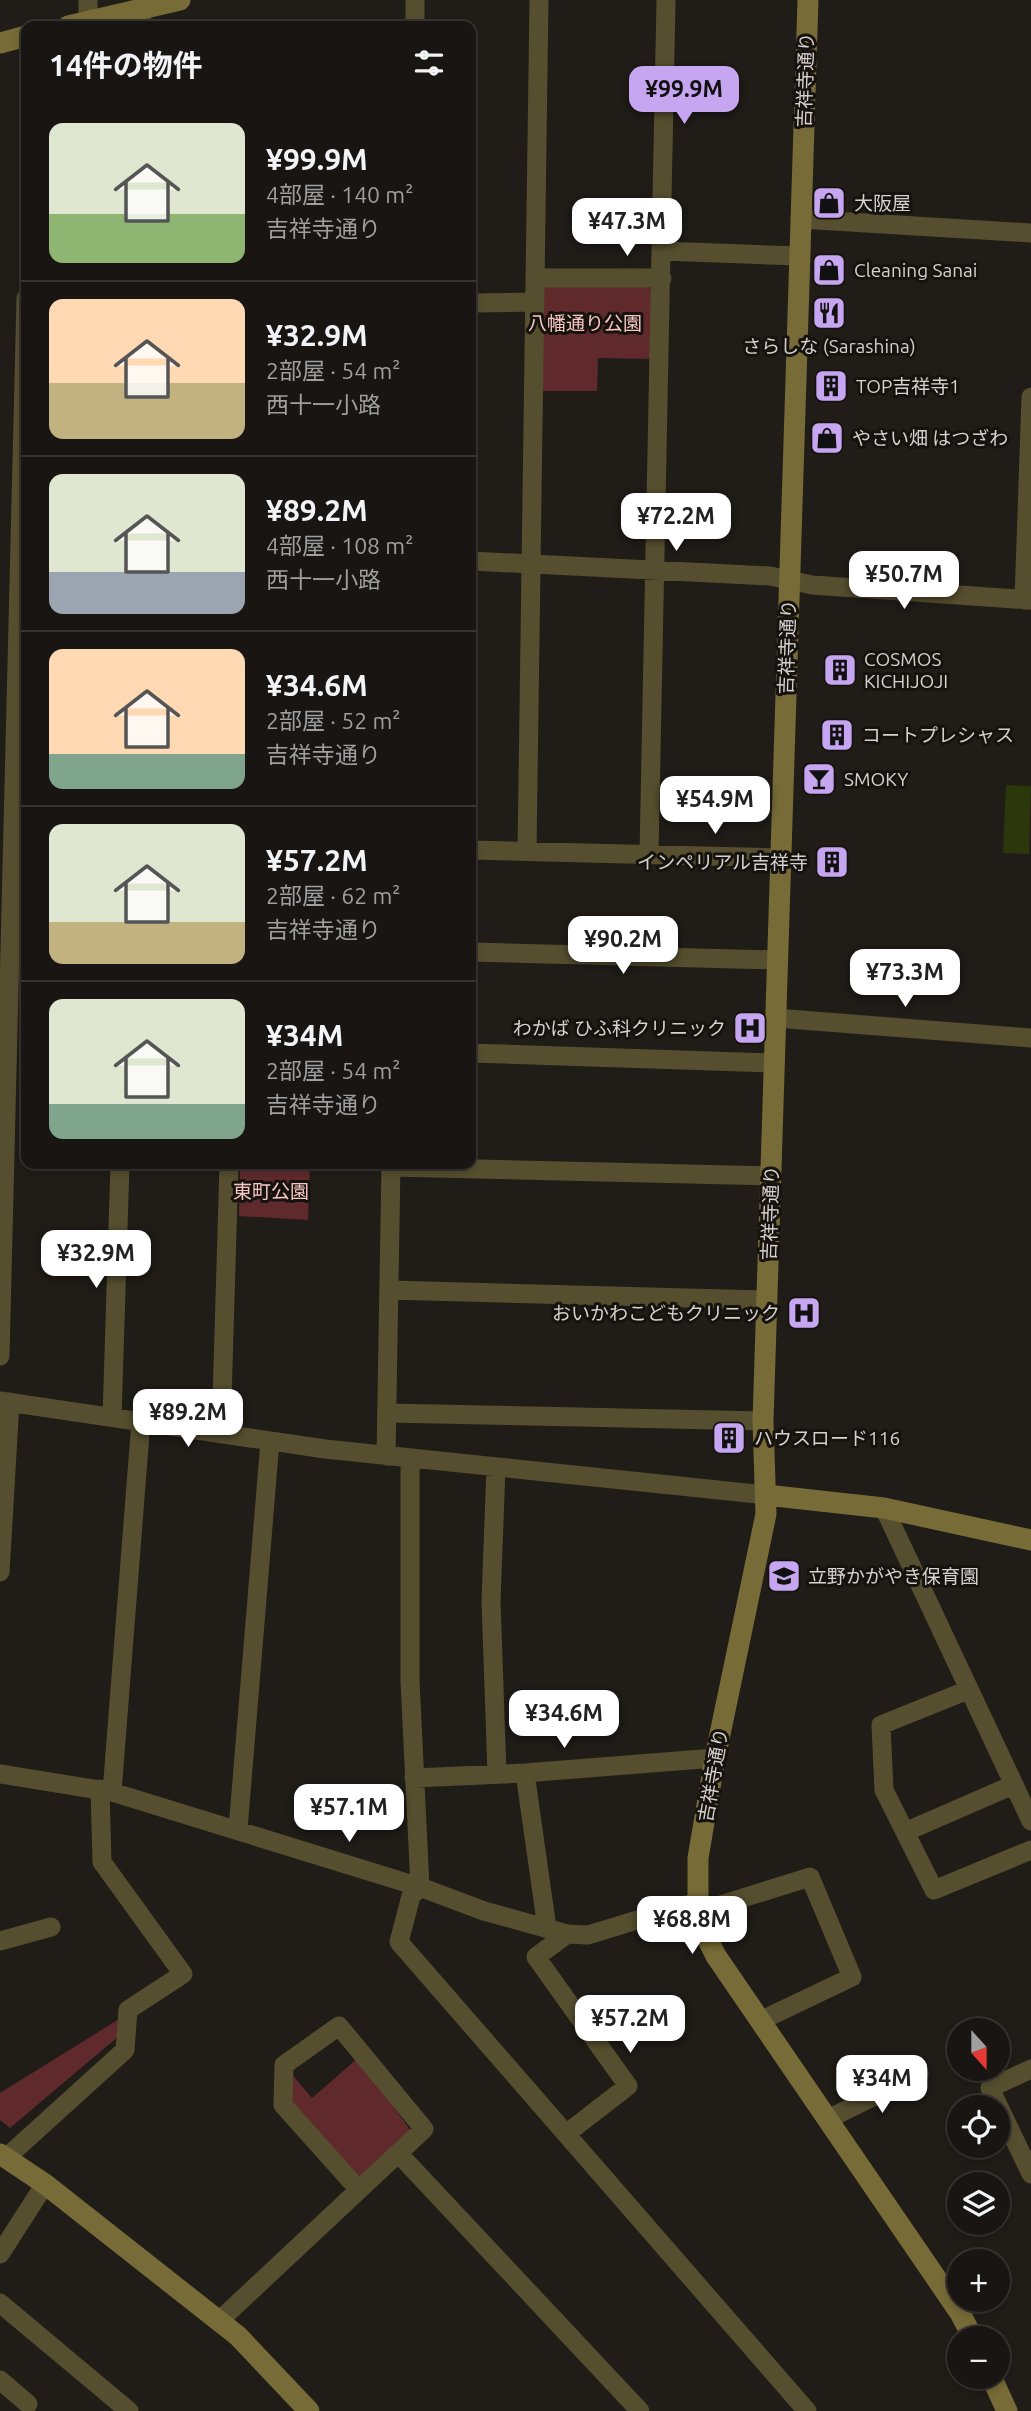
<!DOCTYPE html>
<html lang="ja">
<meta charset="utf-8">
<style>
:root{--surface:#181512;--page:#252220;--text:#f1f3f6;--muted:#9f9f9f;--line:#363432;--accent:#c6a6f0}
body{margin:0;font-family:Ubuntu,"Noto Sans JP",sans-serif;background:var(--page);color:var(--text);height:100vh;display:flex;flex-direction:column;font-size:26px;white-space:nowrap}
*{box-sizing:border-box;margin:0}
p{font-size:23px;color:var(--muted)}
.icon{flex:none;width:38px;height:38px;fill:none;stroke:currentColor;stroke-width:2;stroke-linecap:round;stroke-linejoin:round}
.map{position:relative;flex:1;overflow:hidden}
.side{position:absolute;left:21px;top:21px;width:455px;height:1148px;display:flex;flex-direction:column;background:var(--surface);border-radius:14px;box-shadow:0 4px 10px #0003,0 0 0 2px var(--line)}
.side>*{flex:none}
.needle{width:46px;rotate:159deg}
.tools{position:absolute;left:947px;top:2018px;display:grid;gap:14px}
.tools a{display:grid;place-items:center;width:63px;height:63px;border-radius:50%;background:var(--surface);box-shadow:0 4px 10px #0003,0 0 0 2px var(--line);font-size:35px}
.price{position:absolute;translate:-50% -60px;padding:0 16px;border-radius:14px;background:#fff;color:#222;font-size:23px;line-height:46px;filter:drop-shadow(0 2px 4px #0008)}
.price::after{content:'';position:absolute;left:50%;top:42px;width:21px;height:16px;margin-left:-10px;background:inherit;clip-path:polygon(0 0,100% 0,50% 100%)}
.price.current{background:var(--accent);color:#111}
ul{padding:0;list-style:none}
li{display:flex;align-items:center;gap:21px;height:175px;padding:0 28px}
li+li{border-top:2px solid var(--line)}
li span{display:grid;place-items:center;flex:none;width:196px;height:140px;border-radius:14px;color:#555}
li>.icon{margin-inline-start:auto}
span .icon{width:84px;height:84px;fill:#fffc;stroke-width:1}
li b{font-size:30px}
h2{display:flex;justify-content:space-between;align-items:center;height:84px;padding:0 28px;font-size:30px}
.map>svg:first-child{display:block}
</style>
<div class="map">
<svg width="1031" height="2411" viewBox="0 0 1031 2411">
<rect width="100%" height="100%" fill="#201c18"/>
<path fill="#602a2c" d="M 646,285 L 655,293 L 654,359 L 598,358 L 597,391 L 541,391 L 544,287 Z
M 240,1164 L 310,1164 L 308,1220 L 239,1216 Z
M 124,2016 L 120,2035 L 10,2128 L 0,2120 L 0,2093 Z
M 358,2058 L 414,2135 L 359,2180 L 289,2103 L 289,2071 L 312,2098 Z"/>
<path fill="#2c370c" d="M 1006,785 L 1031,786 L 1029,854 L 1003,853 Z"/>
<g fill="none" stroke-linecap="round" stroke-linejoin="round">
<path stroke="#564f2f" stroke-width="19" d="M 88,22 L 88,0
M 141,26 L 142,10
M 415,26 L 415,0
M 800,219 L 1031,233
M 662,251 L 798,256
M 535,278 L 662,278
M 471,303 L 535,302
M 471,561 L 770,576 L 812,585 L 1031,600
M 1024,600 L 1031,397
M 471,850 L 780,858
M 527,851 L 539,0
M 649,854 L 666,0
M 471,952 L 777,960
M 776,1018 L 1031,1038
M 471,1053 L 775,1063
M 391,1167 L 771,1176
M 389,1290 L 767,1300
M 0,1356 L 26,298
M 0,1401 L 325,1449 L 766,1495
M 387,1413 L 763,1421
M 112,1417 L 120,1164
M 221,1434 L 229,1164
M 386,1456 L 391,1164
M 410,1459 L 410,1681 L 420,1887 L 411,1896 L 399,1942 L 807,2411
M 496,1467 L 491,1601 L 497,1774
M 884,1508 L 1031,1821
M 0,1572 L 10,1402
M 968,1690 L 881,1725 L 884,1790 L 934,1890 L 1031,1850
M 525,1773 L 547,1928
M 0,1774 L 112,1792 L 420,1887 L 484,1911 L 567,1934 L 588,1935 L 696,1902
M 414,1778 L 525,1773 L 715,1758
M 112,1792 L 141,1421
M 238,1829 L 270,1441
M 905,1832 L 1013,1785
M 698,1912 L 810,1877 L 852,1977 L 760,2021
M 0,1941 L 51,1927
M 1031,2069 L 990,2088 L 1031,2174
M 828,2119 L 919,2074
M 566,2134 L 628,2086 L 536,1957 L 567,1934
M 398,2153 L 640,2411
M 6,2158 L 125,2050 L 128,2010 L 183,1974 L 102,1862 L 100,1789
M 0,2254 L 45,2184
M 0,2303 L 129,2411
M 219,2321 L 424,2129 L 339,2026 L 284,2065 L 283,2105 L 359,2190
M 0,2380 L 28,2404"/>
<path stroke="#776b37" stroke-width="21" d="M 808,0 L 763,1421 L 766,1514 L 715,1758 L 698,1858 L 698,1912 L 706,1936 L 716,1956 L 960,2313 L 973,2338
M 68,26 L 180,0
M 0,43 L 26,36
M 766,1495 L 884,1508 L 1031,1540
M 0,2154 L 45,2184 L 238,2336 L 309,2411
M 991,2376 L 1007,2411"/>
</g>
<defs>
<symbol id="shop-square" viewBox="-11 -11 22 22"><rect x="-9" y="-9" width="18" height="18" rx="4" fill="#c6a6f0" stroke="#16130f"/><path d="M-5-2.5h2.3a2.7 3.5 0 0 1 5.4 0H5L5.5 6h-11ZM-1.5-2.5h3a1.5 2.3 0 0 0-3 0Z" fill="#111"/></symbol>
<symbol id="restaurant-square" viewBox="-11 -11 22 22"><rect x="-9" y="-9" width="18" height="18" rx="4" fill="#c6a6f0" stroke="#16130f"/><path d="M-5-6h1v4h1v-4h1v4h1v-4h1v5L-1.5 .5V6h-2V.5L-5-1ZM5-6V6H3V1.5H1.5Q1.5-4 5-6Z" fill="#111"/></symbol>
<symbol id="building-square" viewBox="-11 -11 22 22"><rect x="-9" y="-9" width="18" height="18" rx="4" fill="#c6a6f0" stroke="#16130f"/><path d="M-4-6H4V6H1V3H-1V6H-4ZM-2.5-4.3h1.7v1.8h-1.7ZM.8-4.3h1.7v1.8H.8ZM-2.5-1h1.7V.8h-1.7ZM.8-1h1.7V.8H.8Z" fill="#111"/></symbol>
<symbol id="bar-square" viewBox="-11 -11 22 22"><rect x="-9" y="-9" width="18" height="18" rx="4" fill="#c6a6f0" stroke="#16130f"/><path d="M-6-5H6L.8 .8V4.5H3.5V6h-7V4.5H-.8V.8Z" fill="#111"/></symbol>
<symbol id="hospital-square" viewBox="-11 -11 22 22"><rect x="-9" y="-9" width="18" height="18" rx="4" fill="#c6a6f0" stroke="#16130f"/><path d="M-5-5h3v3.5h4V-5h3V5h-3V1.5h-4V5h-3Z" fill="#111"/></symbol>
<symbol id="school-square" viewBox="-11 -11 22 22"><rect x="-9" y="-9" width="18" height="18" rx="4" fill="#c6a6f0" stroke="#16130f"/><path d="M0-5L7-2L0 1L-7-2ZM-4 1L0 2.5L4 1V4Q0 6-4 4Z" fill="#111"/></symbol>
</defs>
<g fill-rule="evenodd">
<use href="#shop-square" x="810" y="184" width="38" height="38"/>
<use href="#shop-square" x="810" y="251" width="38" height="38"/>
<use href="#restaurant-square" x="810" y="294" width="38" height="38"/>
<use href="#building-square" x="812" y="367" width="38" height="38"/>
<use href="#shop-square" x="808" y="419" width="38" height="38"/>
<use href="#building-square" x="821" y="651" width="38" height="38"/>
<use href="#building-square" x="818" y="716" width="38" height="38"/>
<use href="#bar-square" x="800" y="760" width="38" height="38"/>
<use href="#building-square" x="813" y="843" width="38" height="38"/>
<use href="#hospital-square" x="731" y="1009" width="38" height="38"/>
<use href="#hospital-square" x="785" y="1294" width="38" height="38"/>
<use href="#building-square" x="710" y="1419" width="38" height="38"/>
<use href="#school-square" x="765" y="1557" width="38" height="38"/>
</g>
<g text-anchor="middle" stroke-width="6" stroke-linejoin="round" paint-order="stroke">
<g font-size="19" fill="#d4d1ce" stroke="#16130f">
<text transform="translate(805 80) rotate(-88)" y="7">吉祥寺通り</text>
<text transform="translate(787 647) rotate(-88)" y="7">吉祥寺通り</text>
<text transform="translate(770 1213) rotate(-88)" y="7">吉祥寺通り</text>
<text transform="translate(713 1775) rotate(-80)" y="7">吉祥寺通り</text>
</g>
<g font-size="19" fill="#d4d1ce" stroke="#16130f" text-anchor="start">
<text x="854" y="210">大阪屋</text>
<text x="854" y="277">Cleaning Sanai</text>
<text x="829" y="353" text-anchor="middle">さらしな (Sarashina)</text>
<text x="856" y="393">TOP吉祥寺1</text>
<text x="852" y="445">やさい畑 はつざわ</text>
<text x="864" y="666">COSMOS<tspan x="864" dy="22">KICHIJOJI</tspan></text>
<text x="862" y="742">コートプレシャス</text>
<text x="844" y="786">SMOKY</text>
<text x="808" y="869" text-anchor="end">インペリアル吉祥寺</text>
<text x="726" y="1035" text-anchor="end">わかば ひふ科クリニック</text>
<text x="780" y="1320" text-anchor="end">おいかわこどもクリニック</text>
<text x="754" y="1445">ハウスロード116</text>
<text x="808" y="1583">立野かがやき保育園</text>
</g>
<g font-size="19" fill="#f6c6c4" stroke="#16130f">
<text x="585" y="330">八幡通り公園</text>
<text x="271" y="1198">東町公園</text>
</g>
</g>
</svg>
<div class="tools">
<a><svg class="needle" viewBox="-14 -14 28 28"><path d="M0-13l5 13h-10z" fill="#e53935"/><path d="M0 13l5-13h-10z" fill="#9f9f9f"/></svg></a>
<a><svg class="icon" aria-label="locate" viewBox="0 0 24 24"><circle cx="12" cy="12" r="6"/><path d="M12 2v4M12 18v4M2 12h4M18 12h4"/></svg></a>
<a><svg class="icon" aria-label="layers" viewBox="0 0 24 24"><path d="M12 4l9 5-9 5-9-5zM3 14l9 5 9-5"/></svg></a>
<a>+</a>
<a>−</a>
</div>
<b class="price current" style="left:684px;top:126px">¥99.9M</b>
<b class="price" style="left:627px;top:258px">¥47.3M</b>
<b class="price" style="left:676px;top:553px">¥72.2M</b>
<b class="price" style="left:904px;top:611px">¥50.7M</b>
<b class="price" style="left:715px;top:836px">¥54.9M</b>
<b class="price" style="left:623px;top:976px">¥90.2M</b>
<b class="price" style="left:905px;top:1009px">¥73.3M</b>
<b class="price" style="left:96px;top:1290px">¥32.9M</b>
<b class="price" style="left:188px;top:1449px">¥89.2M</b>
<b class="price" style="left:564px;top:1750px">¥34.6M</b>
<b class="price" style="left:349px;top:1844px">¥57.1M</b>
<b class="price" style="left:692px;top:1956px">¥68.8M</b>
<b class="price" style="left:630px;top:2055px">¥57.2M</b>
<b class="price" style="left:882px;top:2115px">¥34M</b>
<section class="side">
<h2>14件の物件<svg class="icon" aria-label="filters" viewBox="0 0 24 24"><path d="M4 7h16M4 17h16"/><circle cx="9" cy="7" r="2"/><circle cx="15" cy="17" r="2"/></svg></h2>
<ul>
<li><span style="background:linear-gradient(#dfe7d0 65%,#8fb573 0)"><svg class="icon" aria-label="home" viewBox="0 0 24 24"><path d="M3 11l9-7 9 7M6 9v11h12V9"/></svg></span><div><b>¥99.9M</b><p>4部屋 · 140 m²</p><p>吉祥寺通り</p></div></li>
<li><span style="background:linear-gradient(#ffd9b3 60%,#c2b280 0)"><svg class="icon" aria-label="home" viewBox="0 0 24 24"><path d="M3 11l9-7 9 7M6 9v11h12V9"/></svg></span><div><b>¥32.9M</b><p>2部屋 · 54 m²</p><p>西十一小路</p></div></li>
<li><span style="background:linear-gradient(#dfe7d0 70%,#9aa5b1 0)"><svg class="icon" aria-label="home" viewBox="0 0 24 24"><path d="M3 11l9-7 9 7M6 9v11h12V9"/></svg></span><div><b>¥89.2M</b><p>4部屋 · 108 m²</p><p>西十一小路</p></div></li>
<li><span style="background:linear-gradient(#ffd9b3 75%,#7fa58c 0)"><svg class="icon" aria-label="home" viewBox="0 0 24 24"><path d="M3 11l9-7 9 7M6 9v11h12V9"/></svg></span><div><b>¥34.6M</b><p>2部屋 · 52 m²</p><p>吉祥寺通り</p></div></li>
<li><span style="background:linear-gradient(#dfe7d0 70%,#c2b280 0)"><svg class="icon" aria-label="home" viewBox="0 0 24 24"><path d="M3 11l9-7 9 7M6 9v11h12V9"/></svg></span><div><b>¥57.2M</b><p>2部屋 · 62 m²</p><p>吉祥寺通り</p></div></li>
<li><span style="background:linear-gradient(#dfe7d0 75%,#7fa58c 0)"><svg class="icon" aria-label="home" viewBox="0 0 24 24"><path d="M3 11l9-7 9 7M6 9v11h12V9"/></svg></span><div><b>¥34M</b><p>2部屋 · 54 m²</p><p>吉祥寺通り</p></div></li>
</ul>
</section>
</div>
